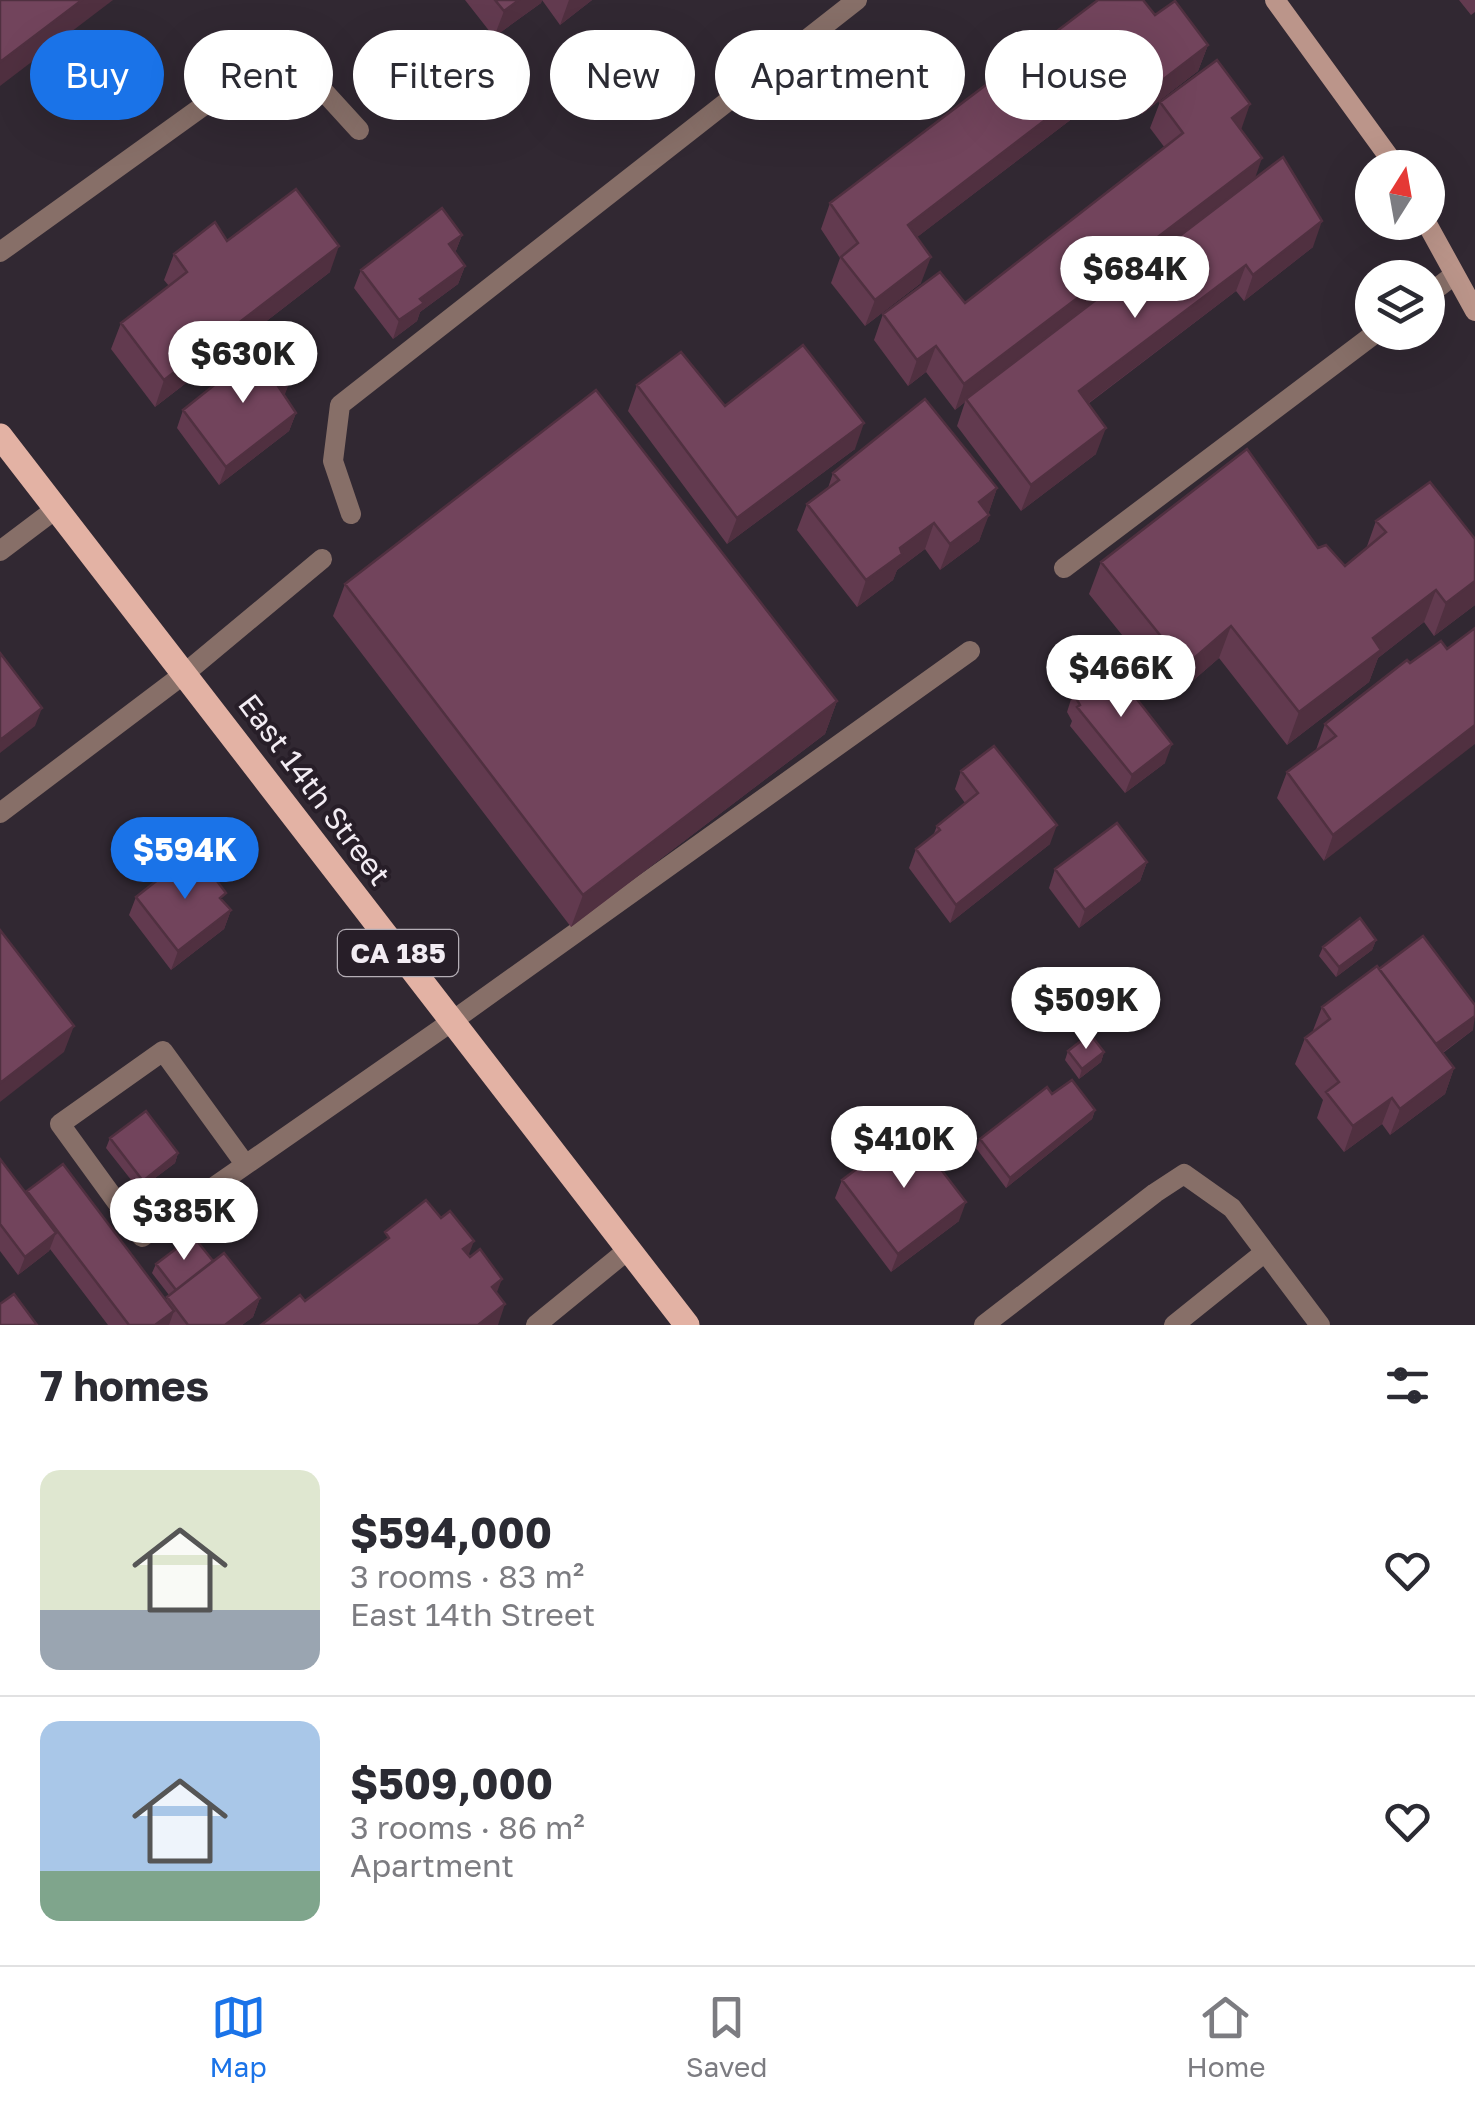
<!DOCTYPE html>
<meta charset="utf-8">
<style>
:root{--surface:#fff;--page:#f2f2f3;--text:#2b2b33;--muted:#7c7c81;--line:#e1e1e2;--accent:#1a73e8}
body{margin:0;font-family:"Golos Text",sans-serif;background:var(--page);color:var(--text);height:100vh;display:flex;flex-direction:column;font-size:38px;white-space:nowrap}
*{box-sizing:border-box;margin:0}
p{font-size:32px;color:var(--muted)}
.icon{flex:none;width:55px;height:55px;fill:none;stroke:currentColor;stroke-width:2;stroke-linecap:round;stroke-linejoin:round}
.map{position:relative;height:1325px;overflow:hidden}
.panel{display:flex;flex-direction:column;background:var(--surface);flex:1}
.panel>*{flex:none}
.top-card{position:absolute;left:30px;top:30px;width:1415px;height:90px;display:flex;gap:20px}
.needle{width:65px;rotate:11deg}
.tools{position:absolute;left:1355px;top:150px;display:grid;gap:20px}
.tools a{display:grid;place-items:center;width:90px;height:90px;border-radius:50%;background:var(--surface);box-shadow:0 10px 40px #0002;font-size:50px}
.price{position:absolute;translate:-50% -85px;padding:0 22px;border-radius:35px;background:#fff;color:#222;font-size:32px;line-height:65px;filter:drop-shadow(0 2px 5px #0008)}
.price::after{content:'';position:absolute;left:50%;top:60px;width:30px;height:22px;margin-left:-15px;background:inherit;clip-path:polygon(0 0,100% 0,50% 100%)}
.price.current{background:var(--accent);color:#fff}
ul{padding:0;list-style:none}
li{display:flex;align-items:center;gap:30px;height:250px;padding:0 40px}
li+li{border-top:2px solid var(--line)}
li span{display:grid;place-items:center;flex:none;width:280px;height:200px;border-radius:20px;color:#555}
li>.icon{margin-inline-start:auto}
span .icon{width:120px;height:120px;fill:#fffc;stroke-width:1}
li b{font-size:42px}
h2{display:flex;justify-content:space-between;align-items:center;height:120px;padding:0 40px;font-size:42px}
.tag{padding:0 35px;border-radius:45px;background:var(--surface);box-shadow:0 10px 40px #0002;font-size:35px;line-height:90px}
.tag.current{background:var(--accent);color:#fff}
.menu{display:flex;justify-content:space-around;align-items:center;height:140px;border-top:2px solid var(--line);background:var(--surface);font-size:28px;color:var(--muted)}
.menu a{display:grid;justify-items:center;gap:5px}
.menu .current{color:var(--accent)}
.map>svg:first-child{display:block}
</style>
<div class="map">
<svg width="1475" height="1325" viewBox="0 0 1475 1325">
<rect width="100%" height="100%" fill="#312832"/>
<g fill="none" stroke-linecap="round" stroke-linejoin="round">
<path stroke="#876f68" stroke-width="20" d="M 0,252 L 263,63 L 296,61 L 359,130
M 1428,295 L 1454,275
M 351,514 L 333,461 L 340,405 L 857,0
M 0,551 L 57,508
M 1064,568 L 1377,332
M 0,813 L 184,674 L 322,559
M 245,1164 L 163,1051 L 60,1124 L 142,1237 L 451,1022 L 970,651
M 536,1325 L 629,1249
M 984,1325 L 1155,1193 L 1184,1174 L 1232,1208 L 1320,1325
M 1174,1325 L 1265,1252"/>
<path stroke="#bb958a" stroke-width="20" d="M 1275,0 L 1397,168
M 1426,222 L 1475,311"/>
<path stroke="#e3b2a4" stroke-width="25" d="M 0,436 L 687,1325"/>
</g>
<path fill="#623a4f" d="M 465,0 L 592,0 L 560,25 L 542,0 L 541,3 L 494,37 Z
M 1459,0 L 1475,0 L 1475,12 L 1471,15 Z
M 1155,15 L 1208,45 L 1198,71 L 1142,114 L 1120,82 L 917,237 L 921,283 L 865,326 L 831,283 L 840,258 L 821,229 L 830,203 Z
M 1160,102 L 1241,130 L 1254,180 L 1313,247 L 1244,301 L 1236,291 L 1088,404 L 1096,454 L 1021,511 L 957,426 L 965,402 L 955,410 L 926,372 L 908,386 L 874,340 L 883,314 L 965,303 L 1165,148 L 1150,128 Z
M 462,235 L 455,253 L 465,266 L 458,284 L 420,312 L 417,321 L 393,339 L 354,288 L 361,270 Z
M 227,241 L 330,272 L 155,407 L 111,349 L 121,323 L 169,286 L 164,280 L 174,254 Z
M 292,376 L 284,395 L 296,413 L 289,431 L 219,485 L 177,428 L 183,410 Z
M 637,385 L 725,406 L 855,449 L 727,544 L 628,411 Z
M 833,473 L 997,488 L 979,541 L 940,570 L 925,549 L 897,570 L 893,580 L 857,607 L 797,530 L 807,504 L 828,488 Z
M 1376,521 L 1475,539 L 1475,605 L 1434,636 L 1424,622 L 1378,658 L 1369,682 L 1287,745 L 1219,658 L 1173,698 L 1089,594 L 1101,562 L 1318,548 L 1345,566 L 1366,549 Z
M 345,584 L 837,701 L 825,734 L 571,927 L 333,616 Z
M 1407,660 L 1324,861 L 1277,798 L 1287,772 L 1316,750 L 1325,724 Z
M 1073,693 L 1165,763 L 1125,793 L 1070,726 L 1072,721 L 1067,712 Z
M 961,771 L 1050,844 L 950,923 L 909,868 L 916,849 L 933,836 L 937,826 L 965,803 L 955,789 Z
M 1147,862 L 1140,881 L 1079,928 L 1049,888 L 1055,869 Z
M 136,897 L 231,910 L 224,929 L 171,970 L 129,915 Z
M 1376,940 L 1372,950 L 1336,977 L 1319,956 L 1323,947 Z
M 1379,969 L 1473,1030 L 1443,1053 L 1454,1068 L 1445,1094 L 1390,1135 L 1382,1124 L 1344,1152 L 1317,1118 L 1323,1100 L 1295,1064 L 1305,1038 L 1312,1033 L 1322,1007 Z
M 1068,1051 L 1104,1052 L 1101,1062 L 1079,1079 L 1065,1060 Z
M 1095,1110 L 1092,1119 L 1006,1188 L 976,1148 L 980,1139 Z
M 110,1138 L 178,1153 L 175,1163 L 139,1190 L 106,1148 Z
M 0,1159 L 26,1193 L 27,1191 L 166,1300 L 169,1295 L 152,1273 L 156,1264 L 213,1261 L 260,1298 L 253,1317 L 242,1325 L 108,1325 L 50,1249 L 49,1251 L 18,1275 L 0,1251 Z
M 842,1180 L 959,1221 L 891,1272 L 835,1198 Z"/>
<path fill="#503040" d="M 82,0 L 113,0 L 0,86 L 0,62 Z
M 519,0 L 542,0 L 541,3 L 494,37 L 504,11 Z
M 569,0 L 592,0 L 560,25 Z
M 1208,45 L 1198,71 L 1142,114 L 1152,88 Z
M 1129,56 L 1120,82 L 899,251 L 908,225 Z
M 1250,104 L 1241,130 L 1232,118 Z
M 1262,158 L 1253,184 L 966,399 L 965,402 L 955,410 L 964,384 Z
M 1322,221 L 1313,247 L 1244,301 L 1253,275 Z
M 462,235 L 455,253 L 449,244 Z
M 339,246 L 330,272 L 155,407 L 164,380 Z
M 931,257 L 921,283 L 865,326 L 875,300 Z
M 1246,265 L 1236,291 L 1070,417 L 1079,391 Z
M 465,266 L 458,284 L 420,312 L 417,321 L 393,339 L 399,320 L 420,299 Z
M 936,346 L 926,372 L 908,386 L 917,360 Z
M 292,376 L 285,394 L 271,404 L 278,386 Z
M 296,413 L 289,431 L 219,485 L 226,467 Z
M 864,423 L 855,449 L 727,544 L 737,518 Z
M 1106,428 L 1096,454 L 1021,511 L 1031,485 Z
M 997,488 L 988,515 L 979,502 Z
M 989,515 L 979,541 L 940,570 L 950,544 Z
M 934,523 L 925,549 L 897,570 L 893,580 L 857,607 L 866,580 L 900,548 Z
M 1475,581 L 1475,605 L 1434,636 L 1446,603 Z
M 1436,590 L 1424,622 L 1378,658 L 1369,682 L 1287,745 L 1299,712 L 1373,638 Z
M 1231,626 L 1219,658 L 1173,698 L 1185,666 Z
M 837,701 L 825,734 L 571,927 L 583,895 Z
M 42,708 L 35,726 L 0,753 L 0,740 Z
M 1475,725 L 1475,744 L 1324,861 L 1333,835 Z
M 1172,744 L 1165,763 L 1125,793 L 1132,775 Z
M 1057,825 L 1050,844 L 950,923 L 956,905 Z
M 1147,862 L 1140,881 L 1079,928 L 1085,910 Z
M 231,910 L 224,929 L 171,970 L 178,951 Z
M 1376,940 L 1372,950 L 1336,977 L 1339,967 Z
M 1475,1016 L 1473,1030 L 1424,1066 L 1431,1048 Z
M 74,1026 L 64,1052 L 0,1102 L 0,1083 Z
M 1104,1052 L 1101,1062 L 1079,1079 L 1082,1069 Z
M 1454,1068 L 1445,1094 L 1390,1135 L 1400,1109 Z
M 1392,1098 L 1382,1124 L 1344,1152 L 1353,1126 Z
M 1095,1110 L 1092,1119 L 1006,1188 L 1010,1178 Z
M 178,1153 L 175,1163 L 139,1190 L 143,1181 Z
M 966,1202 L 959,1221 L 891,1272 L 898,1254 Z
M 56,1233 L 49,1251 L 18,1275 L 25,1257 Z
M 474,1241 L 464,1267 L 463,1249 Z
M 502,1279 L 492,1305 L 492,1287 Z
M 260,1298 L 253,1317 L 242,1325 L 225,1325 Z
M 505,1304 L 498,1325 L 478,1325 Z
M 174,1311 L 169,1325 L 155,1325 Z"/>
<path fill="#72445c" stroke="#503040" stroke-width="2.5" d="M 0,0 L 82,0 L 0,62 Z
M 495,0 L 519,0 L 504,11 Z
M 1098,0 L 1143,0 L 1155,15 L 1175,1 L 1208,45 L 1152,88 L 1129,56 L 908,225 L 931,257 L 875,300 L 841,257 L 858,243 L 830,203 Z
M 1217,60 L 1250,104 L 1232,118 L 1262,158 L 964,384 L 936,346 L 917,360 L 883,314 L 940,272 L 965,303 L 1183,133 L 1160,102 Z
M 1283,157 L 1322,221 L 1253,275 L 1246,265 L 1079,391 L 1106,428 L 1031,485 L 966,399 Z
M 296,189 L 339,246 L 164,380 L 121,323 L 187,272 L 174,254 L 215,222 L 227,241 Z
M 442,208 L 462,235 L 449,244 L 465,266 L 420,299 L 424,303 L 399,320 L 361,270 Z
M 267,343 L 292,376 L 278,386 L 296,413 L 226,467 L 183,410 Z
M 803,345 L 864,423 L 737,518 L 637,385 L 681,352 L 725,406 Z
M 596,390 L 837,701 L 583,895 L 345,584 Z
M 925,399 L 997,488 L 979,502 L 989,515 L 950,544 L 934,523 L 900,548 L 902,554 L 866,580 L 807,504 L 839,480 L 833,473 Z
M 1247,449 L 1318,548 L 1326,545 L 1345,566 L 1386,532 L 1376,521 L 1430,482 L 1475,539 L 1475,581 L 1446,603 L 1436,590 L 1373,638 L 1381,650 L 1299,712 L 1231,626 L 1185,666 L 1101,562 Z
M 1475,628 L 1475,725 L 1333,835 L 1287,772 L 1336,736 L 1325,724 L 1407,660 L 1410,663 L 1441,641 L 1447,649 Z
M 0,653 L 42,708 L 0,740 Z
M 1107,666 L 1115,676 L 1118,675 L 1172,744 L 1132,775 L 1077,707 L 1080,705 L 1073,693 Z
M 994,746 L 1057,825 L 956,905 L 916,849 L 940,830 L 937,826 L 978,793 L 961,771 Z
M 1117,823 L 1147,862 L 1085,910 L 1055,869 Z
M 188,856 L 196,866 L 202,861 L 226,893 L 220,898 L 231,910 L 178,951 L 136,897 Z
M 1360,918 L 1376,940 L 1339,967 L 1323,947 Z
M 0,930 L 74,1026 L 0,1083 Z
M 1423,936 L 1475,1005 L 1475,1016 L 1436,1044 L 1379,969 Z
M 1377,966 L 1454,1068 L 1400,1109 L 1392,1098 L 1353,1126 L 1326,1092 L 1339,1082 L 1305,1038 L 1330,1019 L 1322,1007 Z
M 1090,1034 L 1104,1052 L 1082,1069 L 1068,1051 Z
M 1072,1080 L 1095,1110 L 1010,1178 L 980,1139 L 1047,1087 L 1052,1094 Z
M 146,1111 L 178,1153 L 143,1181 L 110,1138 Z
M 910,1129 L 966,1202 L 898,1254 L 842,1180 Z
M 0,1159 L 56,1233 L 25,1257 L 0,1224 Z
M 63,1164 L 174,1311 L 155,1325 L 129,1325 L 27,1191 Z
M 426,1200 L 441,1218 L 450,1211 L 474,1241 L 463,1249 L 470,1257 L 480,1249 L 502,1279 L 492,1287 L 505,1304 L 478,1325 L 261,1325 L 300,1295 L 305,1301 L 389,1238 L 385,1232 Z
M 193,1236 L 213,1261 L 176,1290 L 156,1264 Z
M 224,1253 L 260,1298 L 225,1325 L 188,1325 L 167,1297 Z
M 14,1294 L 37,1325 L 0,1325 L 0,1304 Z"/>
<g text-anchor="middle" stroke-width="8" stroke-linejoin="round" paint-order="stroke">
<rect fill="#271e28" stroke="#b5aeb6" stroke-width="2.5" x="338" y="930" width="120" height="46" rx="8"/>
<g font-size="28" font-weight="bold" fill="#f2ecf3">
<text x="398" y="963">CA 185</text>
</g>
<g font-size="30" fill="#f2ecf3" stroke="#271e28">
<text transform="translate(314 790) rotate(53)" y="10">East 14th Street</text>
</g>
</g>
</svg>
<div class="tools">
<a><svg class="needle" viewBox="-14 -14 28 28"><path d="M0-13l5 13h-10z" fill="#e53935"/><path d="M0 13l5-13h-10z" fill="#7c7c81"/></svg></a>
<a><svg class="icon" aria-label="layers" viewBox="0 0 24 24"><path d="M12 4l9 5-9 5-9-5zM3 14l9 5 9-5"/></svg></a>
</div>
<b class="price" style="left:1135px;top:321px">$684K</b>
<b class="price" style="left:243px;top:406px">$630K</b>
<b class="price" style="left:1121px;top:720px">$466K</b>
<b class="price current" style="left:185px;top:902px">$594K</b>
<b class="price" style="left:1086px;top:1052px">$509K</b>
<b class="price" style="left:904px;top:1191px">$410K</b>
<b class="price" style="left:184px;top:1263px">$385K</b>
<div class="top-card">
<a class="tag current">Buy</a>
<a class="tag">Rent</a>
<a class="tag">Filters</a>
<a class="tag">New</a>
<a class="tag">Apartment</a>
<a class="tag">House</a>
</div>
</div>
<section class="panel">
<h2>7 homes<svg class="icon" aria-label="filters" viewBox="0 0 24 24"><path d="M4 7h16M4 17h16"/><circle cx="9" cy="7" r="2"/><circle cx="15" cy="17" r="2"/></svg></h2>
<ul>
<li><span style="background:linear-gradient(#dfe7d0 70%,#9aa5b1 0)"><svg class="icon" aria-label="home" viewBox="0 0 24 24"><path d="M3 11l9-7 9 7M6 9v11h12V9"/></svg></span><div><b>$594,000</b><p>3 rooms · 83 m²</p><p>East 14th Street</p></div><svg class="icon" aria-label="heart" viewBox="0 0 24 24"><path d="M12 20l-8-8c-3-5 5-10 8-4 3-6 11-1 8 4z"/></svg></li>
<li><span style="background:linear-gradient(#a9c7e8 75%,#7fa58c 0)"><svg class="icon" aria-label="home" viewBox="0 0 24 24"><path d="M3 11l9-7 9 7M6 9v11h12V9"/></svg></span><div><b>$509,000</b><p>3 rooms · 86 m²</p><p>Apartment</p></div><svg class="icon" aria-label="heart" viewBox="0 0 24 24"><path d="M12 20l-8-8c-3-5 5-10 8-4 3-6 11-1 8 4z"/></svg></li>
</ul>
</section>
<nav class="menu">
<a class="current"><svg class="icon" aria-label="map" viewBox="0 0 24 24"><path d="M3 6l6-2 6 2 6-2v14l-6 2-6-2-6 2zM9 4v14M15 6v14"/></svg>Map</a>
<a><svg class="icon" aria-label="saved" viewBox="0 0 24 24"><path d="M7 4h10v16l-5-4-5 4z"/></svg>Saved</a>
<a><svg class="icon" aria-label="home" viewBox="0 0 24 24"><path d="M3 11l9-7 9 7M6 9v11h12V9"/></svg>Home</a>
</nav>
